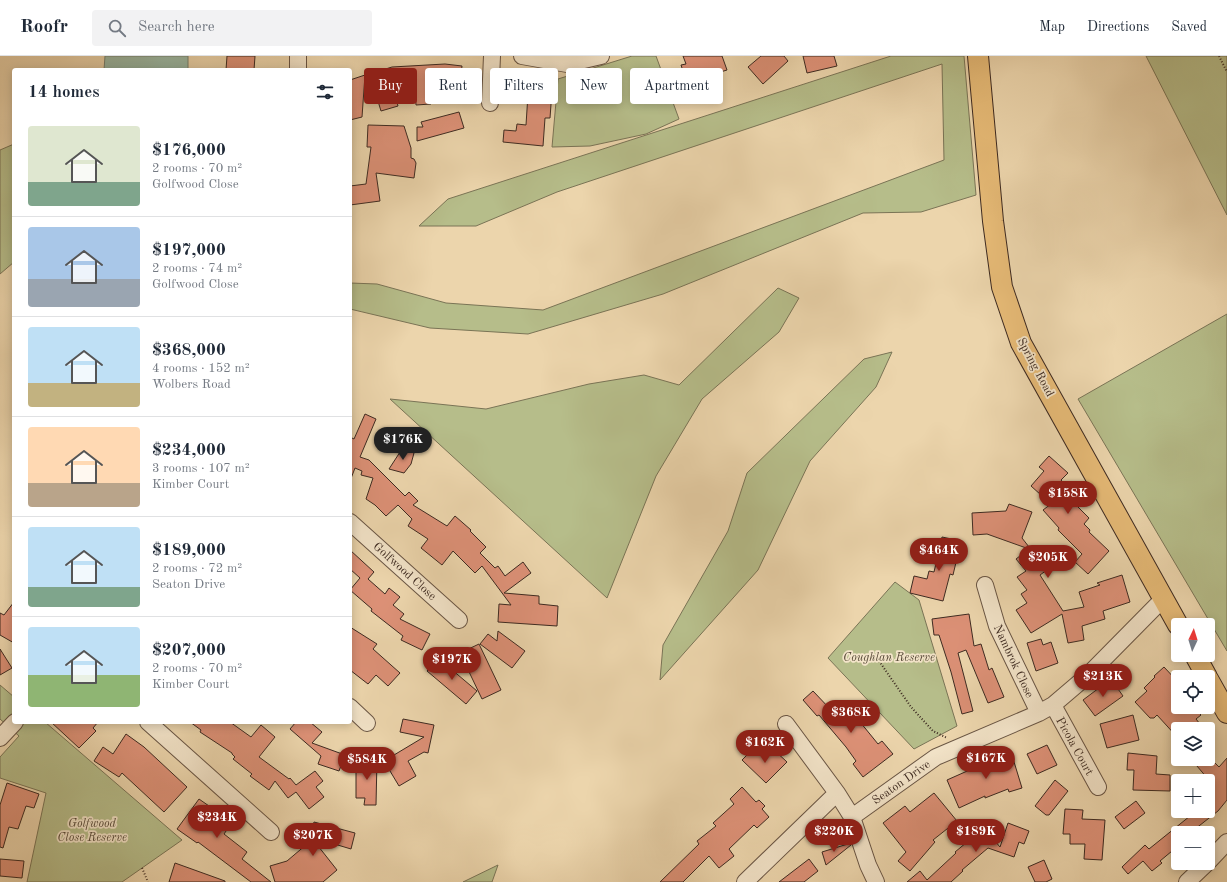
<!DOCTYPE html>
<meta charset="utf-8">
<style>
:root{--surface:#fff;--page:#f2f2f3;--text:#1f2937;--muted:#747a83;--line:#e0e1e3;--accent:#8f2418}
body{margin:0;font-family:"Old Standard TT",serif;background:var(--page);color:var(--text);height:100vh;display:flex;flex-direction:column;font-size:15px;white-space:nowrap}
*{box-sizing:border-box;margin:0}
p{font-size:13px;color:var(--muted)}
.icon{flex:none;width:22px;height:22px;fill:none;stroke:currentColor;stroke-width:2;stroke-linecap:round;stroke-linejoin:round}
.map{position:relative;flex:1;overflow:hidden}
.side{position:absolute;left:12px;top:12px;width:340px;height:656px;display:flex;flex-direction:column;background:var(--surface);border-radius:4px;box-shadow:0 2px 10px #0003}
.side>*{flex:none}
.hud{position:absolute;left:364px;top:12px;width:380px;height:36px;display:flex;gap:8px}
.needle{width:26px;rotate:4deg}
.controls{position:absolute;left:1171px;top:562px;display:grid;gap:8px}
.controls a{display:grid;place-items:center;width:44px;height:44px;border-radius:4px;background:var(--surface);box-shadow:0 2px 10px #0003;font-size:20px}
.price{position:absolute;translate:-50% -34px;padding:0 9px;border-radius:14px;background:var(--accent);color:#fff;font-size:13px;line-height:26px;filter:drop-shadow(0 1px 2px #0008)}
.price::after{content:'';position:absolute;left:50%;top:24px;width:12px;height:9px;margin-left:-6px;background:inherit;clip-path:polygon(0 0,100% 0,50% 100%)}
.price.active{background:#222;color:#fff}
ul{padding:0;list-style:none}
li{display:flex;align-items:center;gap:12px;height:100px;padding:0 16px}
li+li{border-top:1px solid var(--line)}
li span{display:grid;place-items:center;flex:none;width:112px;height:80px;border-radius:4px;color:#555}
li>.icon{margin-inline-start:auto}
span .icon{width:48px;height:48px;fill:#fffc;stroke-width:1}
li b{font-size:17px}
h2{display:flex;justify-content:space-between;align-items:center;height:48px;padding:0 16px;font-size:17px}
.tag{padding:0 14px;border-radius:4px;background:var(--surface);box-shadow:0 2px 10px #0003;font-size:14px;line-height:36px}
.tag.active{background:var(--accent);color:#fff}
header{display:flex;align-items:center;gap:24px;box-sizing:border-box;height:56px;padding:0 20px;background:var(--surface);border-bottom:1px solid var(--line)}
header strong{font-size:19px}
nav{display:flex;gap:22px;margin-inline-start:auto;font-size:14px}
.search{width:280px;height:36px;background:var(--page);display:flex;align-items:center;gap:10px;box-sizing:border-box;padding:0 14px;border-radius:4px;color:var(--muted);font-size:15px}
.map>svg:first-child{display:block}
</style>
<header>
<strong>Roofr</strong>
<div class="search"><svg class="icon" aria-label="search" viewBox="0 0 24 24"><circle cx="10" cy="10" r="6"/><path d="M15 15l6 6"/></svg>Search here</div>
<nav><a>Map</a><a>Directions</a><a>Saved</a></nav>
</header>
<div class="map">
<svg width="1227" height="826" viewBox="0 0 1227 826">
<rect width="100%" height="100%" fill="#ecd5ac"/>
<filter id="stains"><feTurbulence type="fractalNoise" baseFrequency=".005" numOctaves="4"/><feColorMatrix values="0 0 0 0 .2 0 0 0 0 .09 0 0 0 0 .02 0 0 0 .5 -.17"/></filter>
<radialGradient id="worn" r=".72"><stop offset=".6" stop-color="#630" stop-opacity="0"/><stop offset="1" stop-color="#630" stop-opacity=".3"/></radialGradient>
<path fill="#b6bd8a" stroke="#7a7456" d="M 632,0 L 656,0 L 679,63 L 646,78 L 590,90 L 552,91 L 558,23 Z
M 891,0 L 964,0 L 976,139 L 921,156 L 863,157 L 663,238 L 528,278 L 430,272 L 350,253 L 350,227 L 377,228 L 446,247 L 543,254 L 944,104 L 942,8 L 557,136 L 476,170 L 419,170 L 448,143 Z
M 1146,0 L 1227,0 L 1227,159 Z
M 14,88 L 14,206 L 0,218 L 0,94 Z
M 778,232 L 799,242 L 779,276 L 702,343 L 656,420 L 607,542 L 390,343 L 486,353 L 589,328 L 644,319 L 679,329 Z
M 1227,258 L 1227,595 L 1078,343 Z
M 892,296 L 876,331 L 810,405 L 758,514 L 660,624 L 663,589 L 728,475 L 747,417 L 864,303 Z
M 895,526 L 919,544 L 957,670 L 914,693 L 828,602 Z
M 0,629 L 14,641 L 14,666 L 45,666 L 182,784 L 122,826 L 27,826 L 46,737 L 0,722 L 0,701 L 19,680 L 0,663 Z
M 498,809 L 492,826 L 463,826 Z"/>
<path fill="#99b9a6" stroke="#748071" d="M 105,0 L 188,0 L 188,14 L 104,14 Z"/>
<path fill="#dd9177" stroke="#3d2a21" d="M 227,0 L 255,0 L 254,14 L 226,14 Z
M 683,0 L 722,0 L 727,14 L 704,21 L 709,38 L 688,45 L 682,28 L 687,27 L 681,9 L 686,8 Z
M 761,0 L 784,0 L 788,5 L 763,28 L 748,11 Z
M 803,0 L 834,0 L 837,10 L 807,17 Z
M 445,8 L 462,10 L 458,44 L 430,41 L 431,48 L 416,49 L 414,20 L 390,21 L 398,50 L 381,55 L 371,22 L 367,22 L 366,19 L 392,11 Z
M 365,19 L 362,61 L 350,64 L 350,24 Z
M 538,21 L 553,21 L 550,62 L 545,62 L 543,90 L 503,86 L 504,74 L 516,75 L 517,68 L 526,69 L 528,38 L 537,39 Z
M 459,56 L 464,72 L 417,85 L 417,71 L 423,71 L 421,66 Z
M 368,69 L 404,70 L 411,92 L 411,102 L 414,103 L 416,107 L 414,122 L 376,117 L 380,145 L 350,149 L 350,130 L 366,128 L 371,91 L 367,91 Z
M 365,358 L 376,363 L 360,401 L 369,404 L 405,440 L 409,436 L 418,445 L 413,449 L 447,470 L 455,460 L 471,474 L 470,475 L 486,491 L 480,497 L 495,512 L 498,510 L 505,520 L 523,506 L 531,517 L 504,537 L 539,540 L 539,548 L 558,550 L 557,570 L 498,566 L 499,548 L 511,549 L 482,510 L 475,517 L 453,495 L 442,509 L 421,492 L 428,483 L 408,470 L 412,463 L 398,449 L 386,460 L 375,449 L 366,443 L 373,422 L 361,419 L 362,415 L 355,412 L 350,425 L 350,381 L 354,383 Z
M 402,393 L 414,397 L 411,408 L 404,417 L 389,413 Z
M 1049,400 L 1068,417 L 1061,424 L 1079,445 L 1075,448 L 1089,462 L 1084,468 L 1090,474 L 1089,476 L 1109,495 L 1088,518 L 1075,506 L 1082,498 L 1058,474 L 1059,472 L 1043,454 L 1051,448 L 1031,430 L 1044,415 L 1039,411 Z
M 1009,448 L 1032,456 L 1022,482 L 1047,514 L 1040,519 L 1063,555 L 1084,551 L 1079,536 L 1100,529 L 1097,527 L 1122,519 L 1130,546 L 1103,555 L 1105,563 L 1082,570 L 1084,584 L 1068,587 L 1062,558 L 1031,577 L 1016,554 L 1027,547 L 1021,538 L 1027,534 L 1017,521 L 1026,515 L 1016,503 L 1029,493 L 987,478 L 973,479 L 972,457 L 1006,455 Z
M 942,481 L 961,485 L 953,519 L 950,518 L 943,545 L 910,537 L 914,520 L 927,523 L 929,515 L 934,516 Z
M 350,494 L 374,516 L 368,523 L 385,538 L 389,532 L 400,541 L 393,549 L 404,558 L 400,563 L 430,578 L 422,594 L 401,584 L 403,580 L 371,555 L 372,553 L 350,534 L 360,522 L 350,513 Z
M 14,546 L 14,587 L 0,579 L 0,557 L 4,559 Z
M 969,558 L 974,590 L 981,588 L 989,614 L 992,612 L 1004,641 L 988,647 L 966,594 L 958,597 L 973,655 L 962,658 L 951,616 L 939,579 L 934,579 L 932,563 Z
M 350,571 L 377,588 L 373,593 L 400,617 L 388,630 L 376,619 L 368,628 L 350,614 Z
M 498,575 L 525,595 L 512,612 L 480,588 L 488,578 L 497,585 Z
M 1041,583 L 1043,589 L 1051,586 L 1058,607 L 1036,615 L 1027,587 Z
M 479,588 L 501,634 L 482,643 L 460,597 Z
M 0,593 L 12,612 L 0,619 Z
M 438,602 L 477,635 L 466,648 L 427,615 Z
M 1164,611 L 1178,626 L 1178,651 L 1193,651 L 1201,659 L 1196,663 L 1204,673 L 1178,673 L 1178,682 L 1157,659 L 1154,662 L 1150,662 L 1135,646 L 1147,635 L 1144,632 L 1155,621 L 1154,620 Z
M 1111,623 L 1123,640 L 1095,660 L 1083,644 Z
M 813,635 L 831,654 L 843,645 L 878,688 L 882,685 L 893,698 L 863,721 L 853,708 L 856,705 L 846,691 L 819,659 L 817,660 L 803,644 Z
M 1133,659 L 1139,684 L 1107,692 L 1100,668 Z
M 403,663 L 434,669 L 428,697 L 424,696 L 408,705 L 416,720 L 399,730 L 384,705 L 424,681 L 400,676 Z
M 51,666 L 98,666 L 93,672 L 96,675 L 79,692 Z
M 190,666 L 230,666 L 251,681 L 261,669 L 275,681 L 259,701 L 289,723 L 290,722 L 296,729 L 315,715 L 323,725 L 316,731 L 324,741 L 309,753 L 296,736 L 288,742 L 275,725 L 269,734 L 250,720 L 252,718 L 233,703 L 235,701 L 232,698 L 232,697 L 200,676 L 201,674 Z
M 296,666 L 310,666 L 322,676 L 312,687 L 345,699 L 339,715 L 318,708 L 321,700 L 290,673 Z
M 126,678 L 144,691 L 187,731 L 164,756 L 122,717 L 119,721 L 94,705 L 103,691 L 113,698 Z
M 1047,689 L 1057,709 L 1037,718 L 1027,698 Z
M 754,692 L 765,702 L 773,693 L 787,706 L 766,727 L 742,704 Z
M 1011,696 L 1022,732 L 1009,736 L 1008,733 L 985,742 L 985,740 L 959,752 L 947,724 L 974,712 L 973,711 Z
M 1128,697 L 1157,700 L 1156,718 L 1170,719 L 1170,735 L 1133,734 L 1134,714 L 1127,714 Z
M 1227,702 L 1227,744 L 1218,755 L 1190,777 L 1178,777 L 1178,790 L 1160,805 L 1162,807 L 1152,815 L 1143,805 L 1128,818 L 1122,811 L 1145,789 L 1149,793 L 1190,760 L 1186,755 L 1208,755 L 1208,723 L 1191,703 L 1211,703 L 1219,711 Z
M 356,704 L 377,704 L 376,749 L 364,749 L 365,742 L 356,742 Z
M 1055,724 L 1068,735 L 1049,759 L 1046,759 L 1035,750 Z
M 7,727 L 39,738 L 34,752 L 26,750 L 18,773 L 9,771 L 3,792 L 0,791 L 0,749 Z
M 742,731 L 756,746 L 759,744 L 765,750 L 762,753 L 769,761 L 757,772 L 754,769 L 729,793 L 734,800 L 719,812 L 709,800 L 683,826 L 660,826 L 699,788 L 697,785 L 716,770 L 713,767 L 734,748 L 730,743 Z
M 934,737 L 957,765 L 933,784 L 935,786 L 910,815 L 898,805 L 906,796 L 883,767 L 905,750 L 910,756 Z
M 199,743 L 219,757 L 218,759 L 231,768 L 224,778 L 247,796 L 242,803 L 271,826 L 251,826 L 198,786 L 197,787 L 177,773 Z
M 1136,745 L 1145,757 L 1124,773 L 1115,761 Z
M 1065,753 L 1083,754 L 1082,763 L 1105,764 L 1102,804 L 1084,803 L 1085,788 L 1070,788 L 1070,778 L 1063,778 Z
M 314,766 L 355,777 L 351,793 L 311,781 L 337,814 L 323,826 L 275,826 L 270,810 L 287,805 L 307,788 Z
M 1008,767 L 1029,775 L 1024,788 L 1019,786 L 1014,801 L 988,792 L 962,814 L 963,815 L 951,826 L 907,826 L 920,815 L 927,824 L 956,797 L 955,796 L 984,772 L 1000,791 Z
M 851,787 L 851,789 L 826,809 L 822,796 Z
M 0,803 L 24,805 L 22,822 L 0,820 Z
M 809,803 L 818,815 L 804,826 L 779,826 Z
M 1044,804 L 1052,823 L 1046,826 L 1035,826 L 1028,811 Z
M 175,807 L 225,825 L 225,826 L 169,826 Z"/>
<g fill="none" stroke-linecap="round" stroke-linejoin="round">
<defs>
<path id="minor" d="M 298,0 L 298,14
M 522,0 L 567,8 L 601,0
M 490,47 L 492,0
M 350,466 L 459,564
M 985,529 L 997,570 L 1039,657
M 1053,649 L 1098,731
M 350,651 L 367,667
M 148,666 L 271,776
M 786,668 L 837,737 L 852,761 L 868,809 L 876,826
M 0,682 L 15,666
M 852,761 L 936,701 L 1039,657 L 1053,649 L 1087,620 L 1163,543
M 1208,806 L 1227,786
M 745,826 L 837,737
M 1187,826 L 1207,807"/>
<path id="major" d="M 978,0 L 993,165 L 1002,231 L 1021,287 L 1178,569
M 1195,599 L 1207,621
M 1208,623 L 1227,657"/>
</defs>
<use href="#minor" stroke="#695544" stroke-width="18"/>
<use href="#major" stroke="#3d2a21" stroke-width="22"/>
<path stroke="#3d2a21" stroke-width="2" stroke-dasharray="1 2" stroke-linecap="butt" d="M 1219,0 L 1227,16
M 879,605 L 911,651 L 933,675 L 947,682
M 142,812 L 148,826"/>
<use href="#minor" stroke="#f3e4c9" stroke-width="16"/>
<use href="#major" stroke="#e6ba76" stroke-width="20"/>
</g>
<g text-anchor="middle" stroke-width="3.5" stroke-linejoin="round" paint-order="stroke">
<g font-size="12" fill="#3d2a21" stroke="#f3e4c9">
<text transform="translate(1036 311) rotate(62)" y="4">Spring Road</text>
<text transform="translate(405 515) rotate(42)" y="4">Golfwood Close</text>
<text transform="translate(1014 605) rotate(65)" y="4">Nambrok Close</text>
<text transform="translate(1075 690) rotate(61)" y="4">Picola Court</text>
<text transform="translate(901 726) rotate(-35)" y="4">Seaton Drive</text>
</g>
<g font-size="12" font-style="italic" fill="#554736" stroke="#f3e4c9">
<text x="889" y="605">Coughlan Reserve</text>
<text x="92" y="771">Golfwood<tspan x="92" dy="14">Close Reserve</tspan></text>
</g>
</g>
<rect width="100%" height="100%" filter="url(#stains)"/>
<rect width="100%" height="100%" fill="url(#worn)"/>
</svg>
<div class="controls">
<a><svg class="needle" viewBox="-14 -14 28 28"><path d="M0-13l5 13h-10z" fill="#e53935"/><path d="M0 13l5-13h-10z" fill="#747a83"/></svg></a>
<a><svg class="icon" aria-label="locate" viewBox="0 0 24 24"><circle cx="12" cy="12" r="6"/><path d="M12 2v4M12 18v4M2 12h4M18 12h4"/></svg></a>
<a><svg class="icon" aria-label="layers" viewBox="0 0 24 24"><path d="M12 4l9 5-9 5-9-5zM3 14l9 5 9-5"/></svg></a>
<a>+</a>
<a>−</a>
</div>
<b class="price active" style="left:403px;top:405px">$176K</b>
<b class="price" style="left:1068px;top:459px">$158K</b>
<b class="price" style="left:939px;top:516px">$464K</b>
<b class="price" style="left:1048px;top:523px">$205K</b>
<b class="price" style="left:452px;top:625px">$197K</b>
<b class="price" style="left:1103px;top:642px">$213K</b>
<b class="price" style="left:851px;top:678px">$368K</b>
<b class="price" style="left:765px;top:708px">$162K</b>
<b class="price" style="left:986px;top:724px">$167K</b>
<b class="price" style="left:367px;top:725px">$584K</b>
<b class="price" style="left:217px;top:783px">$234K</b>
<b class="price" style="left:834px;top:797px">$220K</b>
<b class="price" style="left:976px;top:797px">$189K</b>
<b class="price" style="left:313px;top:801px">$207K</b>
<div class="hud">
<a class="tag active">Buy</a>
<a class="tag">Rent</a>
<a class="tag">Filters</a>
<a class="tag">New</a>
<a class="tag">Apartment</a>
</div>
<section class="side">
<h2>14 homes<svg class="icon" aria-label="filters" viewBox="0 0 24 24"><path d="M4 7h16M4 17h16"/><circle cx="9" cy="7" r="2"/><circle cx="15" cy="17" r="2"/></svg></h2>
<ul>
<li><span style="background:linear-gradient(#dfe7d0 70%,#7fa58c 0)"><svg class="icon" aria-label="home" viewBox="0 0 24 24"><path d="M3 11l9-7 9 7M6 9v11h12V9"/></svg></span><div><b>$176,000</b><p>2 rooms · 70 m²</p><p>Golfwood Close</p></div></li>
<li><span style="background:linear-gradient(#a9c7e8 65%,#9aa5b1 0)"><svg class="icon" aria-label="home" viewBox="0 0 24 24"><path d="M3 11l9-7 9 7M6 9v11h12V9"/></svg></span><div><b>$197,000</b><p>2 rooms · 74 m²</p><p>Golfwood Close</p></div></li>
<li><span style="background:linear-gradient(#bfe0f5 70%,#c2b280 0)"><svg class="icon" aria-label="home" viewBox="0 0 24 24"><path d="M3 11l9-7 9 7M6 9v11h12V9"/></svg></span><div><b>$368,000</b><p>4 rooms · 152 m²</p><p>Wolbers Road</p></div></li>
<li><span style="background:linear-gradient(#ffd9b3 70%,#b9a48a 0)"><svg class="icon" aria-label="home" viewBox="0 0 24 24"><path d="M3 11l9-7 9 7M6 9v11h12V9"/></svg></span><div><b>$234,000</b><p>3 rooms · 107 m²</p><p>Kimber Court</p></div></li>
<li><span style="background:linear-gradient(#bfe0f5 75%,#7fa58c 0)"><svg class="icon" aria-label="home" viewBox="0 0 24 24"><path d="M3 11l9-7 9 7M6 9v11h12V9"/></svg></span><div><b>$189,000</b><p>2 rooms · 72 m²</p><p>Seaton Drive</p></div></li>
<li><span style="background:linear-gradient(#bfe0f5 60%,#8fb573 0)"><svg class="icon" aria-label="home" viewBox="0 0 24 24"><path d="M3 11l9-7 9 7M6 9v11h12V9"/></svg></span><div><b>$207,000</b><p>2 rooms · 70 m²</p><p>Kimber Court</p></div></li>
</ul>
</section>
</div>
